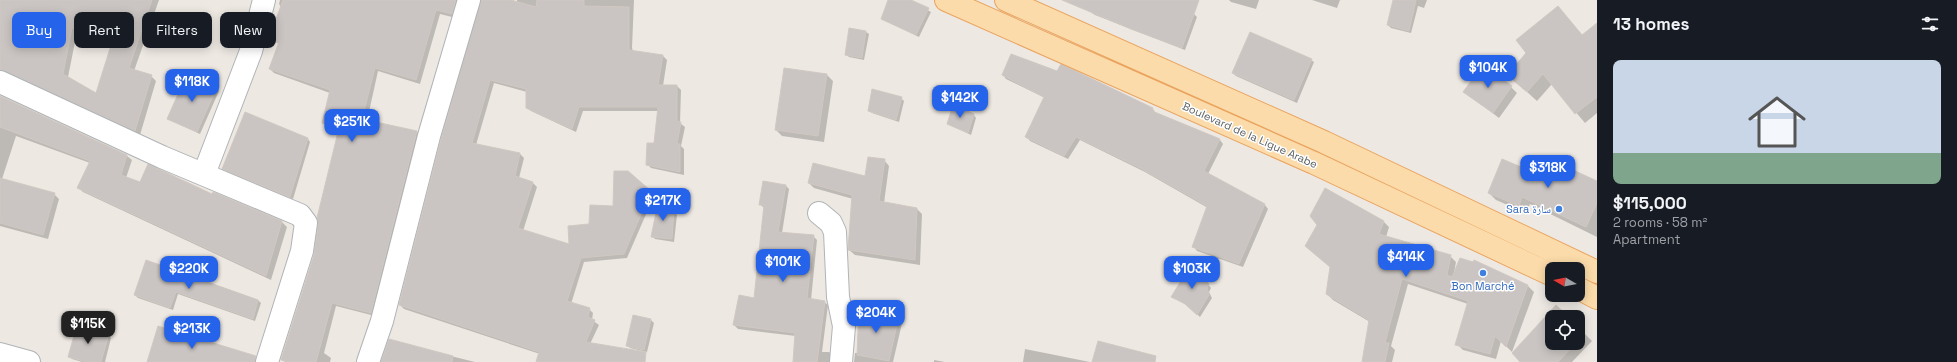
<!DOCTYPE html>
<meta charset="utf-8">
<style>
:root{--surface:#171b24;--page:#20242c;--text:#f1f3f6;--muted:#9ea1a6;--line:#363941;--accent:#2563eb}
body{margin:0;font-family:"Space Grotesk","Noto Naskh Arabic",sans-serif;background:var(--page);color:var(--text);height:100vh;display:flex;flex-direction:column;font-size:15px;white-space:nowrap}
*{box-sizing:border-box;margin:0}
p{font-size:13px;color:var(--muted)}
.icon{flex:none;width:22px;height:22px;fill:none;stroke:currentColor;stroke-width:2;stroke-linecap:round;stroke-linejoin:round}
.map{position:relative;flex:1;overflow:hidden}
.panel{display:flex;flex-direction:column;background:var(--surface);width:360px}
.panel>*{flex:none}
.top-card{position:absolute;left:12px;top:12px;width:380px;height:36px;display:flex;gap:8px}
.needle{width:26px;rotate:279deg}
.controls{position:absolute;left:1545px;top:262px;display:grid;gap:8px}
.controls a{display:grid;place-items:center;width:40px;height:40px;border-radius:8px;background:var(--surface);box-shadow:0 2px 10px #0003;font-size:20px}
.price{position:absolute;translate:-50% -34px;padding:0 9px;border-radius:8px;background:var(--accent);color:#fff;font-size:13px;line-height:26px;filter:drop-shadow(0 1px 2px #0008)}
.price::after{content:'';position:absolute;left:50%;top:24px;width:12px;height:9px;margin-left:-6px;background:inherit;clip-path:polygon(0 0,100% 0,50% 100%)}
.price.current{background:#222;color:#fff}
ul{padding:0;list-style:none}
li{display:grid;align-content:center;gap:8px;height:212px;padding:0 16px}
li+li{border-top:1px solid var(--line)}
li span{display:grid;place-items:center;height:124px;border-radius:8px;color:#555}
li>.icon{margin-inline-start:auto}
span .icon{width:72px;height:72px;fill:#fffc;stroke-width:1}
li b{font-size:17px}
h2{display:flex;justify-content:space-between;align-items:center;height:48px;padding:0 16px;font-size:17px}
.tag{padding:0 14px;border-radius:8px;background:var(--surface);box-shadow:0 2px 10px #0003;font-size:14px;line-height:36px}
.tag.current{background:var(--accent);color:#fff}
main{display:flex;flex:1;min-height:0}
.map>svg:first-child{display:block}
</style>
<main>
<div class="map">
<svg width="1597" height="362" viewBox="0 0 1597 362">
<rect width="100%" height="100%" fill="#ede8e2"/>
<path fill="#0003" fill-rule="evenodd" d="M 0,0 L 159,0 L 134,71 L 151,76 L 156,81 L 140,135 L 0,76 ZM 77,32 L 112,44 L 97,94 L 68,77 Z
M 280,0 L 461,0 L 456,18 L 440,14 L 420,84 L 378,71 L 367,121 L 417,132 L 421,136 L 375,316 L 336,306 L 324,353 L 331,358 L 330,362 L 285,362 L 282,359 L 315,255 L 339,130 L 327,127 L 323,123 L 330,93 L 274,73 L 270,69 L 279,44 L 270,38 L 281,7 L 279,4 Z
M 482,0 L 508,0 L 517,3 L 517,0 L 634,0 L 632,48 L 633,51 L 663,56 L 667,60 L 663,86 L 677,86 L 681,90 L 680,123 L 685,127 L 681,146 L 684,149 L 684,175 L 651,168 L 647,164 L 655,144 L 659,111 L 583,111 L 576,132 L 531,111 L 527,107 L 527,92 L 494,83 L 476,145 L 520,154 L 524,158 L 519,178 L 533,183 L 537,187 L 523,231 L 571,245 L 590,225 L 614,207 L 650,192 L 654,196 L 627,258 L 584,262 L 571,304 L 589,309 L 593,313 L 592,320 L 599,325 L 590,344 L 621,362 L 537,362 L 540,354 L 404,309 L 400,305 Z
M 890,0 L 909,0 L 931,12 L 919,37 L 882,19 Z
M 1072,0 L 1157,0 L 1194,14 L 1197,17 L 1185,50 L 1095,15 Z
M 1229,0 L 1259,0 L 1256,9 L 1231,2 Z
M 1312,0 L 1340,0 L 1337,8 Z
M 1395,0 L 1427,0 L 1424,8 L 1418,6 L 1411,33 L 1391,28 L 1388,25 Z
M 1558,7 L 1583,36 L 1597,24 L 1597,113 L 1585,123 L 1552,84 L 1537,101 L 1518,84 L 1528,53 Z
M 850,29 L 866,32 L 869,34 L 864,60 L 849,57 L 846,54 Z
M 1311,60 L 1314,62 L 1297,103 L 1236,76 L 1233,73 Z
M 785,69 L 827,75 L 833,81 L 824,142 L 782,136 L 776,130 Z
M 1003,75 L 1153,109 L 1156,114 L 1220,140 L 1223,144 L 1208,174 L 1265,205 L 1268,209 L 1243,267 L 1197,251 L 1194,247 L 1208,208 L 1145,172 L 1080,140 L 1068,159 L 1030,141 L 1027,137 L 1045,98 L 1006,79 Z
M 1511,87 L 1517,93 L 1499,118 L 1465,92 Z
M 216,88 L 219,91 L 200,134 L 168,119 Z
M 0,97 L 127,156 L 132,160 L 126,178 L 140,183 L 212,195 L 213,193 L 282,222 L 287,227 L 271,280 L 83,192 L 78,187 L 90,163 L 16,136 L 2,179 L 54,194 L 59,199 L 48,239 L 0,226 Z
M 901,98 L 904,101 L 899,122 L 872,113 L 869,110 Z
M 974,115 L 976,118 L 971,135 L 949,124 Z
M 308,139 L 310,142 L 293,199 L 226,171 L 223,168 Z
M 884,160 L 889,166 L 884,203 L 917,209 L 922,214 L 920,265 L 855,255 L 849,250 L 853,199 L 814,188 L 809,183 L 866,177 Z
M 1540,176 L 1597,182 L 1597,237 L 1530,204 L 1526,213 L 1496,200 L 1489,193 Z
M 785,185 L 789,189 L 782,233 L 813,236 L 817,240 L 811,300 L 824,302 L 828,305 L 822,352 L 829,352 L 833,356 L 833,362 L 794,362 L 796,336 L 738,329 L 734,325 L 755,299 L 764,208 L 760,204 Z
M 674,212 L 677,215 L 674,242 L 655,239 L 652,236 Z
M 1383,221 L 1389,227 L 1386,237 L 1450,256 L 1456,262 L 1454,273 L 1528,286 L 1534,292 L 1512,352 L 1501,341 L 1496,359 L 1463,350 L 1457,344 L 1468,304 L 1408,284 L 1391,346 L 1395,350 L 1392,362 L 1363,362 L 1370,322 L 1333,300 L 1327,294 Z
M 147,261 L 258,300 L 261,303 L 255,321 L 178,294 L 173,310 L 138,298 L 135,295 Z
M 1195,267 L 1211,288 L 1209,292 L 1212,298 L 1200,317 L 1188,306 L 1172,297 Z
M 1556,306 L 1567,317 L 1552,317 L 1552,343 L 1578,343 L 1578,327 L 1592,341 L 1572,362 L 1522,362 Z
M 899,316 L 903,319 L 893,362 L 854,362 L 855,353 L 858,353 Z
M 651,320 L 654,323 L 647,352 L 630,348 L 627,345 Z
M 108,335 L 111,338 L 105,362 L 82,362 L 72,359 L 69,356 Z
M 390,341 L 475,362 L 382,362 Z
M 1025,349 L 1090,362 L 1023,362 Z
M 934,360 L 945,362 L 934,362 Z"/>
<path fill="#cac5c2" stroke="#d1c8c1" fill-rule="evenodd" d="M 0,0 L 152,0 L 129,68 L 152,75 L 135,131 L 0,70 ZM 72,28 L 112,42 L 96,93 L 63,74 Z
M 283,0 L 456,0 L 452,14 L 436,10 L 416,80 L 375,68 L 362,119 L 417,131 L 371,313 L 332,303 L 316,362 L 288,362 L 281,360 L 314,255 L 318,225 L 317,218 L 339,128 L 322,123 L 330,90 L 269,69 L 279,42 L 269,38 Z
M 481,0 L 511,0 L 536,7 L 537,0 L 584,0 L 584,6 L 629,7 L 629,50 L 663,55 L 658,85 L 677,85 L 677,121 L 681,122 L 677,144 L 680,144 L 680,172 L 646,165 L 647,143 L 654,143 L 658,107 L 579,107 L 572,129 L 526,108 L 526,89 L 490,80 L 472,143 L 520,153 L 515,176 L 533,182 L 518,228 L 569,244 L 568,226 L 589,224 L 590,205 L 613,206 L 614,171 L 628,171 L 651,191 L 624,254 L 581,258 L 567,301 L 590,308 L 588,317 L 595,320 L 586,342 L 646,352 L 645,362 L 536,362 L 539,352 L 399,305 L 441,139 Z
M 888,0 L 911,0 L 929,8 L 916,35 L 881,19 Z
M 1062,0 L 1199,0 L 1182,48 L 1131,29 Z
M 1393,0 L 1416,0 L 1409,31 L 1387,25 Z
M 1558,6 L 1582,35 L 1597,23 L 1597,97 L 1575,114 L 1543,74 L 1527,92 L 1507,75 L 1526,53 L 1516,40 Z
M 849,28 L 866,31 L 862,58 L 845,55 Z
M 1250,32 L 1312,59 L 1294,100 L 1232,73 Z
M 1011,54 L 1057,71 L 1061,64 L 1153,108 L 1152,111 L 1220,139 L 1204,171 L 1265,204 L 1239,264 L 1192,247 L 1207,206 L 1140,168 L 1076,137 L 1064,156 L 1025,137 L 1044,97 L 1002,75 Z
M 1483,65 L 1512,86 L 1493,113 L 1463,92 Z
M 784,68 L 827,74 L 818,136 L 775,130 Z
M 187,74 L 217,87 L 197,132 L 167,119 Z
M 872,89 L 902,97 L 896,120 L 868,111 Z
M 0,96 L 127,155 L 121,175 L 140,182 L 148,164 L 212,194 L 213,192 L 282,221 L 266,276 L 77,188 L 90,161 L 0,127 Z
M 953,105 L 974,114 L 968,133 L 947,124 Z
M 245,112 L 308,138 L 290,197 L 222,169 Z
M 868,157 L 885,159 L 879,201 L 917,208 L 915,260 L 848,250 L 852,195 L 808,183 L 813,163 L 865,176 Z
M 1547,158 L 1597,181 L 1597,203 L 1586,227 L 1522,197 L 1519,206 L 1488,193 L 1502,159 L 1540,175 Z
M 0,178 L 55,193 L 43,235 L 0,223 Z
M 763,181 L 786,185 L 778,232 L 814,235 L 807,298 L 825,301 L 817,362 L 793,362 L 795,333 L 733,325 L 739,295 L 754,298 L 764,205 L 759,205 Z
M 1325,188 L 1384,221 L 1379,234 L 1451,255 L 1447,275 L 1452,277 L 1460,258 L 1473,262 L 1474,260 L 1528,285 L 1506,347 L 1495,336 L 1490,354 L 1455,345 L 1468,301 L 1402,279 L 1385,343 L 1389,343 L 1385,362 L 1362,362 L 1369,320 L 1326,294 L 1330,267 L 1305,246 L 1317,225 L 1310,216 Z
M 659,198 L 674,211 L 672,239 L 651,237 Z
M 146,260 L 258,300 L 253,319 L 176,292 L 170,308 L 134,295 Z
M 1192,263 L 1209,284 L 1207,288 L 1209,295 L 1197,315 L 1184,303 L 1171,297 Z
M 1556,305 L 1569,317 L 1552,317 L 1552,343 L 1576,343 L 1558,362 L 1520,362 L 1512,353 Z
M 859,307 L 899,315 L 889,361 L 857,355 Z
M 633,315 L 651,319 L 644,350 L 626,346 Z
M 77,325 L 109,334 L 101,362 L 87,362 L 68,357 Z
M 158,326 L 256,356 L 255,362 L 147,362 Z
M 389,339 L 453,356 L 452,362 L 381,362 Z
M 1098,341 L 1156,356 L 1155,362 L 1092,362 Z"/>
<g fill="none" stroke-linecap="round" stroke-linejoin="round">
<defs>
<path id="minor" d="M 0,82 L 162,157 L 300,215 L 306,223 L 302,251 L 267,362
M 204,174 L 251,51 L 264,0
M 819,213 L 831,223 L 835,232 L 838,297 L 844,326 L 841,362
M 0,354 L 29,362
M 368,362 L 382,321 L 429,136 L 469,0"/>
<path id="major" d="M 946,0 L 1314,163 L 1552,275
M 1006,0 L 1324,142 L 1597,272
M 1578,288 L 1597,298"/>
</defs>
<use href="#minor" stroke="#b0b4b7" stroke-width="24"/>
<use href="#major" stroke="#eaa35e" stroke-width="24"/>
<use href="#minor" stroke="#fff" stroke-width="22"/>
<use href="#major" stroke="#fbdba9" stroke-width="22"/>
</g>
<g fill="#3f7fe0" stroke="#fff" stroke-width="1.5">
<circle cx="1559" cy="209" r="4"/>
<circle cx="1483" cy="273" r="4"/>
</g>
<g text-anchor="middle" stroke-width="3" stroke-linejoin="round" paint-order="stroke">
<g font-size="11" fill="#5b6062" stroke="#fff">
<text transform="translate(1250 135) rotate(24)" y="4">Boulevard de la Ligue Arabe</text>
</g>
<g font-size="11" fill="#366cbe" stroke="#fff" text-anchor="end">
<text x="1551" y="213">Sara سارة</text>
<text x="1483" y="290" text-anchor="middle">Bon Marché</text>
</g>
</g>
</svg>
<div class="controls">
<a><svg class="needle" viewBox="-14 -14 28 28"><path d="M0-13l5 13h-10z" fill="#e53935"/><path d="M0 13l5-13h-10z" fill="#9ea1a6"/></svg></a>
<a><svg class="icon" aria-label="locate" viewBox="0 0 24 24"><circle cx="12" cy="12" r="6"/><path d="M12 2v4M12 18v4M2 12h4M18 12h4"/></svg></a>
</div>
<b class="price" style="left:1488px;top:89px">$104K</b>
<b class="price" style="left:192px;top:103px">$118K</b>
<b class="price" style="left:960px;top:119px">$142K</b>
<b class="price" style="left:352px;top:143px">$251K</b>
<b class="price" style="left:1548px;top:189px">$318K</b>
<b class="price" style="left:663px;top:222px">$217K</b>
<b class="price" style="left:1406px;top:278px">$414K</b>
<b class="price" style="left:783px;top:283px">$101K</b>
<b class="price" style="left:189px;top:290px">$220K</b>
<b class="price" style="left:1192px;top:290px">$103K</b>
<b class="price" style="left:876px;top:334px">$204K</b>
<b class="price current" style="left:88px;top:345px">$115K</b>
<b class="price" style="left:192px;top:350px">$213K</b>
<div class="top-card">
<a class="tag current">Buy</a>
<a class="tag">Rent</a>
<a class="tag">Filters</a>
<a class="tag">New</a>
</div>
</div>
<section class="panel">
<h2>13 homes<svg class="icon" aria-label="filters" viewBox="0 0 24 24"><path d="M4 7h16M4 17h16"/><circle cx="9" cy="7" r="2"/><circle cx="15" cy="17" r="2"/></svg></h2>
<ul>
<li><span style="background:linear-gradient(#c9d6e8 75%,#7fa58c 0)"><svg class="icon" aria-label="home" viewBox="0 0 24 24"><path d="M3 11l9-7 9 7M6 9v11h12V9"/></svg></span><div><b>$115,000</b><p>2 rooms · 58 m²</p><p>Apartment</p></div></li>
</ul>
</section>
</main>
